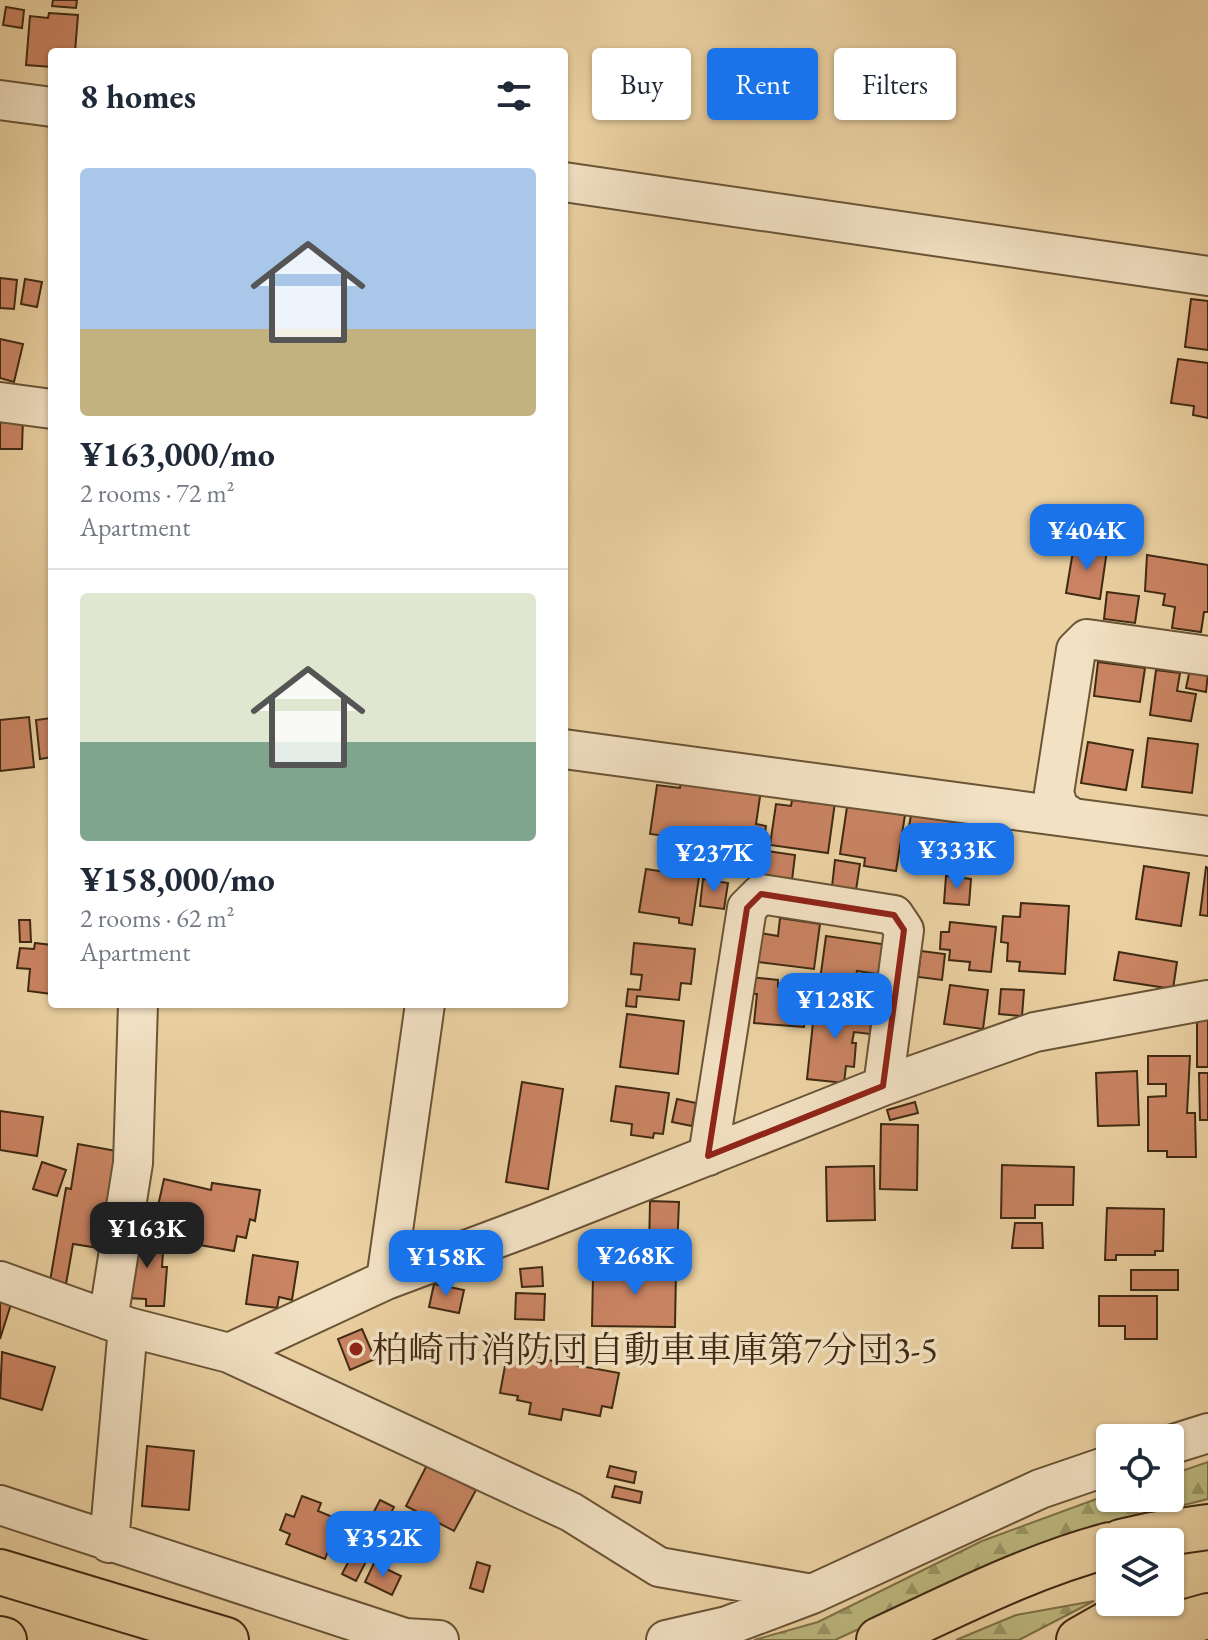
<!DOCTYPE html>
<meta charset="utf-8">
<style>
:root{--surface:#fff;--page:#f6f6f7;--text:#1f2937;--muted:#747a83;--line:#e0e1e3;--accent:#1a73e8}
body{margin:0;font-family:"EB Garamond","Noto Serif JP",serif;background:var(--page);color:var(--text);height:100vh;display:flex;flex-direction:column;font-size:30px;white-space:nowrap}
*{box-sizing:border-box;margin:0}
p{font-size:26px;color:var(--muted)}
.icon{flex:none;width:44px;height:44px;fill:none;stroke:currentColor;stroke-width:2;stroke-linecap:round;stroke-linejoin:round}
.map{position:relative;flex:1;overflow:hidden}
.panel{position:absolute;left:48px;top:48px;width:520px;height:960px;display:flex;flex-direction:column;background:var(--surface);border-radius:8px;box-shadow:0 2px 6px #0004}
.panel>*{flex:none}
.top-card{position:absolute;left:592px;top:48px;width:496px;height:72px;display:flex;gap:16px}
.buttons{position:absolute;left:1096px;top:1424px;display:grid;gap:16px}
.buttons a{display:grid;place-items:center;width:88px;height:88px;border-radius:8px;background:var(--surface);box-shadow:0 2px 6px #0004;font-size:40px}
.price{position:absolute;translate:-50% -68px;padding:0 18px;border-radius:16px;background:var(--accent);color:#fff;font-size:26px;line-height:52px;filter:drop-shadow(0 2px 4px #0008)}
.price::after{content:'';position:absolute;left:50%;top:48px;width:24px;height:18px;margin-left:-12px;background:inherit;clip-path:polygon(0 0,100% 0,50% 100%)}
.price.current{background:#222;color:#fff}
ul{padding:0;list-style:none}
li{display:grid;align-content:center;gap:16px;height:424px;padding:0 32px}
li+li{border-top:2px solid var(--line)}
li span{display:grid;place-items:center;height:248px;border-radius:8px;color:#555}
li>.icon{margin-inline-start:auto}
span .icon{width:144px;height:144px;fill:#fffc;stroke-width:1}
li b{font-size:34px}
h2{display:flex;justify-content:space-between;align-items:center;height:96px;padding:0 32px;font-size:34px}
.tag{padding:0 28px;border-radius:8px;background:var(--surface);box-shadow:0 2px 6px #0004;font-size:28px;line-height:72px}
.tag.current{background:var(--accent);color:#fff}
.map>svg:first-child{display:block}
</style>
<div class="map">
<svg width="1208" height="1640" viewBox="0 0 1208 1640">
<defs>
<pattern id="forest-firs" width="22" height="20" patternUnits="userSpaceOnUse" patternTransform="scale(2)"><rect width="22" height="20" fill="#bdba80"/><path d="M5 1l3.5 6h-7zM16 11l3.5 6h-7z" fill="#9b9767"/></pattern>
</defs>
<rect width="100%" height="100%" fill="#ebd1a2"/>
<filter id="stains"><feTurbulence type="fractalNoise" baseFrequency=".0025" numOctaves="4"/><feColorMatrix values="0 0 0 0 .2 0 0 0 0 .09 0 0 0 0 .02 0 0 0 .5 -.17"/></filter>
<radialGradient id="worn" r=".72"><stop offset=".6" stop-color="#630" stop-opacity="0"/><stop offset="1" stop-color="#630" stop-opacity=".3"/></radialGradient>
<path fill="url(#forest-firs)" stroke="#7e7249" stroke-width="2" d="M 1208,1462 L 1208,1499 L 1116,1522 L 907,1607 L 835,1640 L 754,1640 L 818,1622 L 982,1541 L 1110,1494 L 1110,1498 L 1170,1498 L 1170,1475 Z
M 1094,1601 L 1019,1640 L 956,1640 L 1016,1615 Z"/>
<path fill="#ca8463" stroke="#3f2a12" stroke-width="2" d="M 53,0 L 77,0 L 76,8 L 52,6 Z
M 6,7 L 24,10 L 22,28 L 3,25 Z
M 49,13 L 78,15 L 75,52 L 52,52 L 52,67 L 26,65 L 30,16 L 48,18 Z
M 0,278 L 17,280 L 14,309 L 0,308 Z
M 25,279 L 42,282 L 37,307 L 21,304 Z
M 1191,299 L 1208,301 L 1208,350 L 1185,347 Z
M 0,339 L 23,344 L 14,382 L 0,378 Z
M 1178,359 L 1208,363 L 1208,418 L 1193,415 L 1194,406 L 1171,403 Z
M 0,417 L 23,417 L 22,449 L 0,449 Z
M 1074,545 L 1107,550 L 1100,599 L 1066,593 Z
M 1147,555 L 1208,565 L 1208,612 L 1204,612 L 1201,632 L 1172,628 L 1175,607 L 1163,605 L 1165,594 L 1145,591 Z
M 1107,592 L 1139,596 L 1135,623 L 1104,619 Z
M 1098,662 L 1145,668 L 1140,702 L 1094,696 Z
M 1190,669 L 1208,673 L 1206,692 L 1186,688 Z
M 1156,670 L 1180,673 L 1177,691 L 1196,694 L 1191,721 L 1150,715 Z
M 29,717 L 34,767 L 0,771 L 0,720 Z
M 52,718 L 52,757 L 40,759 L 36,720 Z
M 1148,738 L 1198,744 L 1192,793 L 1142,787 Z
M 1088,742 L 1133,750 L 1126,790 L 1081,783 Z
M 681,782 L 761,790 L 756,824 L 766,826 L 761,858 L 732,854 L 733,842 L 726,842 L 725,853 L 694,848 L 695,840 L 650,834 L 657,785 L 680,788 Z
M 815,799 L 835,802 L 828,853 L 770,845 L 776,804 L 791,806 L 792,800 L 814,803 Z
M 847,807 L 905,815 L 896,871 L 864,866 L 865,858 L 840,854 Z
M 911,815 L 972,825 L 966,865 L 941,861 L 940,868 L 921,865 L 922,859 L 904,856 Z
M 767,851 L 795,855 L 792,880 L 763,876 Z
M 835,860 L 860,864 L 856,890 L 832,887 Z
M 1144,866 L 1189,873 L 1181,926 L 1136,919 Z
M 1206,867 L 1208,868 L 1208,916 L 1200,915 Z
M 646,869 L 699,877 L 692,925 L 679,923 L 679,918 L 639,912 Z
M 946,876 L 971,879 L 969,905 L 944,903 Z
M 703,879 L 728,883 L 724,909 L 700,906 Z
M 1021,903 L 1069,906 L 1065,974 L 1019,971 L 1020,962 L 1007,961 L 1008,943 L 1001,942 L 1003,916 L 1020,917 Z
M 780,918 L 820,924 L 814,969 L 751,961 L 755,932 L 778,936 Z
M 19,920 L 30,920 L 31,942 L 20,942 Z
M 950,922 L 996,927 L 991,972 L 969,970 L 970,962 L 949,960 L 950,950 L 940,949 L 941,932 L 949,932 Z
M 826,936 L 889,945 L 884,975 L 857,971 L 852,1000 L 818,995 Z
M 35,943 L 52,945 L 52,994 L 28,991 L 30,969 L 17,968 L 20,948 L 34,949 Z
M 634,943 L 695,949 L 691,984 L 681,983 L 679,1000 L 637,996 L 636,1007 L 626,1006 L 628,989 L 640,990 L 642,975 L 631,974 Z
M 921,951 L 945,954 L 942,980 L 918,977 Z
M 1119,952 L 1177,962 L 1173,989 L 1114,980 Z
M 750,977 L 778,980 L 778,987 L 785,988 L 786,981 L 808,983 L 804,1027 L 754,1023 L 757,994 L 749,994 Z
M 950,985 L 988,990 L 983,1029 L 944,1024 Z
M 1001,989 L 1024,990 L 1022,1016 L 999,1014 Z
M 815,1004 L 873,1010 L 870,1034 L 854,1032 L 852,1043 L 856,1043 L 854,1067 L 846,1066 L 844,1083 L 807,1079 Z
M 627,1014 L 684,1021 L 678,1074 L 620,1067 Z
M 1197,1020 L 1208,1020 L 1208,1067 L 1197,1067 Z
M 1148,1056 L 1190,1056 L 1187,1113 L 1195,1113 L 1196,1157 L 1167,1157 L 1167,1151 L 1148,1151 L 1148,1097 L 1166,1096 L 1166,1084 L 1148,1084 Z
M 1137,1071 L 1139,1125 L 1098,1126 L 1096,1073 Z
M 1199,1073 L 1208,1073 L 1208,1120 L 1200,1120 Z
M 522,1082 L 563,1089 L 548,1189 L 506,1182 Z
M 616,1086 L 669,1093 L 663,1134 L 654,1133 L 653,1138 L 631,1135 L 632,1124 L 611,1121 Z
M 677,1099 L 696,1103 L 692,1126 L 672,1122 Z
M 915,1102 L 918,1113 L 890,1120 L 887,1110 Z
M 0,1111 L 43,1117 L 37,1156 L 0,1150 Z
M 881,1124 L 918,1125 L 917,1190 L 880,1189 Z
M 78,1144 L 122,1152 L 105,1249 L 73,1244 L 66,1284 L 50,1281 L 66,1188 L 71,1189 Z
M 42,1162 L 66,1170 L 57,1196 L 33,1189 Z
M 1002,1165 L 1074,1167 L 1073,1205 L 1035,1205 L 1035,1218 L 1001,1218 Z
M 874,1166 L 875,1220 L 827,1221 L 826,1167 Z
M 164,1179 L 211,1190 L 212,1183 L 260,1190 L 255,1221 L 250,1219 L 246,1238 L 237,1236 L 234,1251 L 188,1243 L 193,1232 L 154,1224 Z
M 650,1201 L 679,1202 L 677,1251 L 649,1251 Z
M 1107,1208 L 1164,1209 L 1163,1251 L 1155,1251 L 1155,1255 L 1116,1255 L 1116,1260 L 1105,1260 Z
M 1015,1223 L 1042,1223 L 1043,1248 L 1012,1248 Z
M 131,1235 L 164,1237 L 162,1267 L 167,1267 L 164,1306 L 146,1306 L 146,1299 L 126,1298 Z
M 253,1255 L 298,1262 L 292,1300 L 279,1297 L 277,1308 L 246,1304 Z
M 614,1264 L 649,1264 L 649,1270 L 676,1270 L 675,1327 L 592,1326 L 593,1275 L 613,1275 Z
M 542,1267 L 543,1286 L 522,1287 L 520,1269 Z
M 1131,1270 L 1178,1270 L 1178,1290 L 1131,1290 Z
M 434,1284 L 464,1290 L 459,1313 L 429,1307 Z
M 516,1293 L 545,1294 L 544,1320 L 515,1319 Z
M 1099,1296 L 1157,1296 L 1157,1339 L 1125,1339 L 1125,1326 L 1099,1326 Z
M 0,1297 L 12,1301 L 0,1339 Z
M 362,1329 L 375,1359 L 350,1370 L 338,1339 Z
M 2,1352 L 55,1367 L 42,1410 L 0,1398 Z
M 507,1355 L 530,1360 L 531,1357 L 619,1373 L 612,1408 L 602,1406 L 600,1416 L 563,1409 L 561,1420 L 529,1414 L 531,1403 L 517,1400 L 518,1396 L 500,1393 Z
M 147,1446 L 194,1451 L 189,1510 L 142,1506 Z
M 427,1465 L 476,1490 L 454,1531 L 406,1506 Z
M 610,1466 L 636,1472 L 634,1483 L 607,1477 Z
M 615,1486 L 642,1492 L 640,1503 L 612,1497 Z
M 302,1496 L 321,1503 L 318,1511 L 340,1520 L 325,1559 L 286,1544 L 290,1534 L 280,1530 L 286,1514 L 294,1517 Z
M 380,1500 L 394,1507 L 356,1581 L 342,1574 Z
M 477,1562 L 490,1566 L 483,1592 L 470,1588 Z
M 374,1563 L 401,1576 L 392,1595 L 365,1582 Z"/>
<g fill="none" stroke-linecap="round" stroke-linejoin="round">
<defs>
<path id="street" d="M 0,100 L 52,107
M 564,182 L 1208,276
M 0,402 L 52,409
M 1208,656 L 1087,639 L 1076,650 L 1054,793 L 1059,809 L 1073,818 L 1208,836
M 564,749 L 1073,818
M 708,1156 L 747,908 L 761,894 L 894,915 L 904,930 L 883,1086
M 386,1280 L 425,1004
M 0,1281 L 128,1327 L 229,1353 L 386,1280 L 538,1223 L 883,1086 L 1035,1032 L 1208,1000
M 108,1320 L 133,1163 L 138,1004
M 229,1353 L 571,1512 L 659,1567 L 812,1594
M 1170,1445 L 1208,1433
M 0,1505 L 405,1638 L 439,1640
M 109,1543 L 128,1327
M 666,1640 L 727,1626 L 812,1594 L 1040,1489 L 1110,1465"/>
<path id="highway" d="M 1121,1542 L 1152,1535 L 1208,1527
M 0,1572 L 226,1640
M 0,1639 L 4,1640
M 879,1640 C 953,1606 1030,1566 1110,1545
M 1079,1640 L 1107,1624 L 1157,1602
M 1140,1640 L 1176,1625 L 1208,1616"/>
</defs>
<use href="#street" stroke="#6a5436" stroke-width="42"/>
<use href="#highway" stroke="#3f2a12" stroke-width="48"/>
<use href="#street" stroke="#f2e1c3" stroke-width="38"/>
<use href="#highway" stroke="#ebd1a2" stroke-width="44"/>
</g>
<path fill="none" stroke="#8f2418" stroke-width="6" stroke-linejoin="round" d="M 761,894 L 894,915 L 904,930 L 883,1086 L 708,1156 L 747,908 Z"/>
<circle fill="#8f2418" stroke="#f2e1c3" stroke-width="3" cx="356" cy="1349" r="8"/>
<g text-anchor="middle" stroke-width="7" stroke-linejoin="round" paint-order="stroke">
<g font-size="36" fill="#3f2a12" stroke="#f2e1c3" text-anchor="start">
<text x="372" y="1362">柏崎市消防団自動車車庫第7分団3-5</text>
</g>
</g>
<rect width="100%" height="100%" filter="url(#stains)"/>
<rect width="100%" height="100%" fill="url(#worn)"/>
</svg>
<div class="buttons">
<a><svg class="icon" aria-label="locate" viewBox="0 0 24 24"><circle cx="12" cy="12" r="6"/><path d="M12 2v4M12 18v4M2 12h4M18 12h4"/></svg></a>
<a><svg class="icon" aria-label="layers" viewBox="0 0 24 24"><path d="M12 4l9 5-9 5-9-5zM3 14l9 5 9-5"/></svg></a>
</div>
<b class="price" style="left:1087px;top:572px">¥404K</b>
<b class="price" style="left:957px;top:891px">¥333K</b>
<b class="price" style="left:714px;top:894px">¥237K</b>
<b class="price" style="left:835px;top:1041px">¥128K</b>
<b class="price current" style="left:147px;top:1270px">¥163K</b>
<b class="price" style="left:635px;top:1297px">¥268K</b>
<b class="price" style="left:446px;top:1298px">¥158K</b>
<b class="price" style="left:383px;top:1579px">¥352K</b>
<div class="top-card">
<a class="tag">Buy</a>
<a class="tag current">Rent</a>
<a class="tag">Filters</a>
</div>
<section class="panel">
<h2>8 homes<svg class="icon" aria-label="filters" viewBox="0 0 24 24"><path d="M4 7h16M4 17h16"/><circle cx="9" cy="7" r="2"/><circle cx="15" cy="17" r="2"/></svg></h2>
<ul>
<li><span style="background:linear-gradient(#a9c7e8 65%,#c2b280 0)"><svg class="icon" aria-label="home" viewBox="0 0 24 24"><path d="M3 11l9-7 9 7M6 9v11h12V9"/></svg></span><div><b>¥163,000/mo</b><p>2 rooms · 72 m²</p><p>Apartment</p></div></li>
<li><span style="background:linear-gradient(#dfe7d0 60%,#7fa58c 0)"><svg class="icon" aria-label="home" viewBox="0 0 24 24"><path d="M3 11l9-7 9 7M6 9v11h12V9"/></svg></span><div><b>¥158,000/mo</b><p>2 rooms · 62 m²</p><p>Apartment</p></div></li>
</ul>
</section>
</div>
